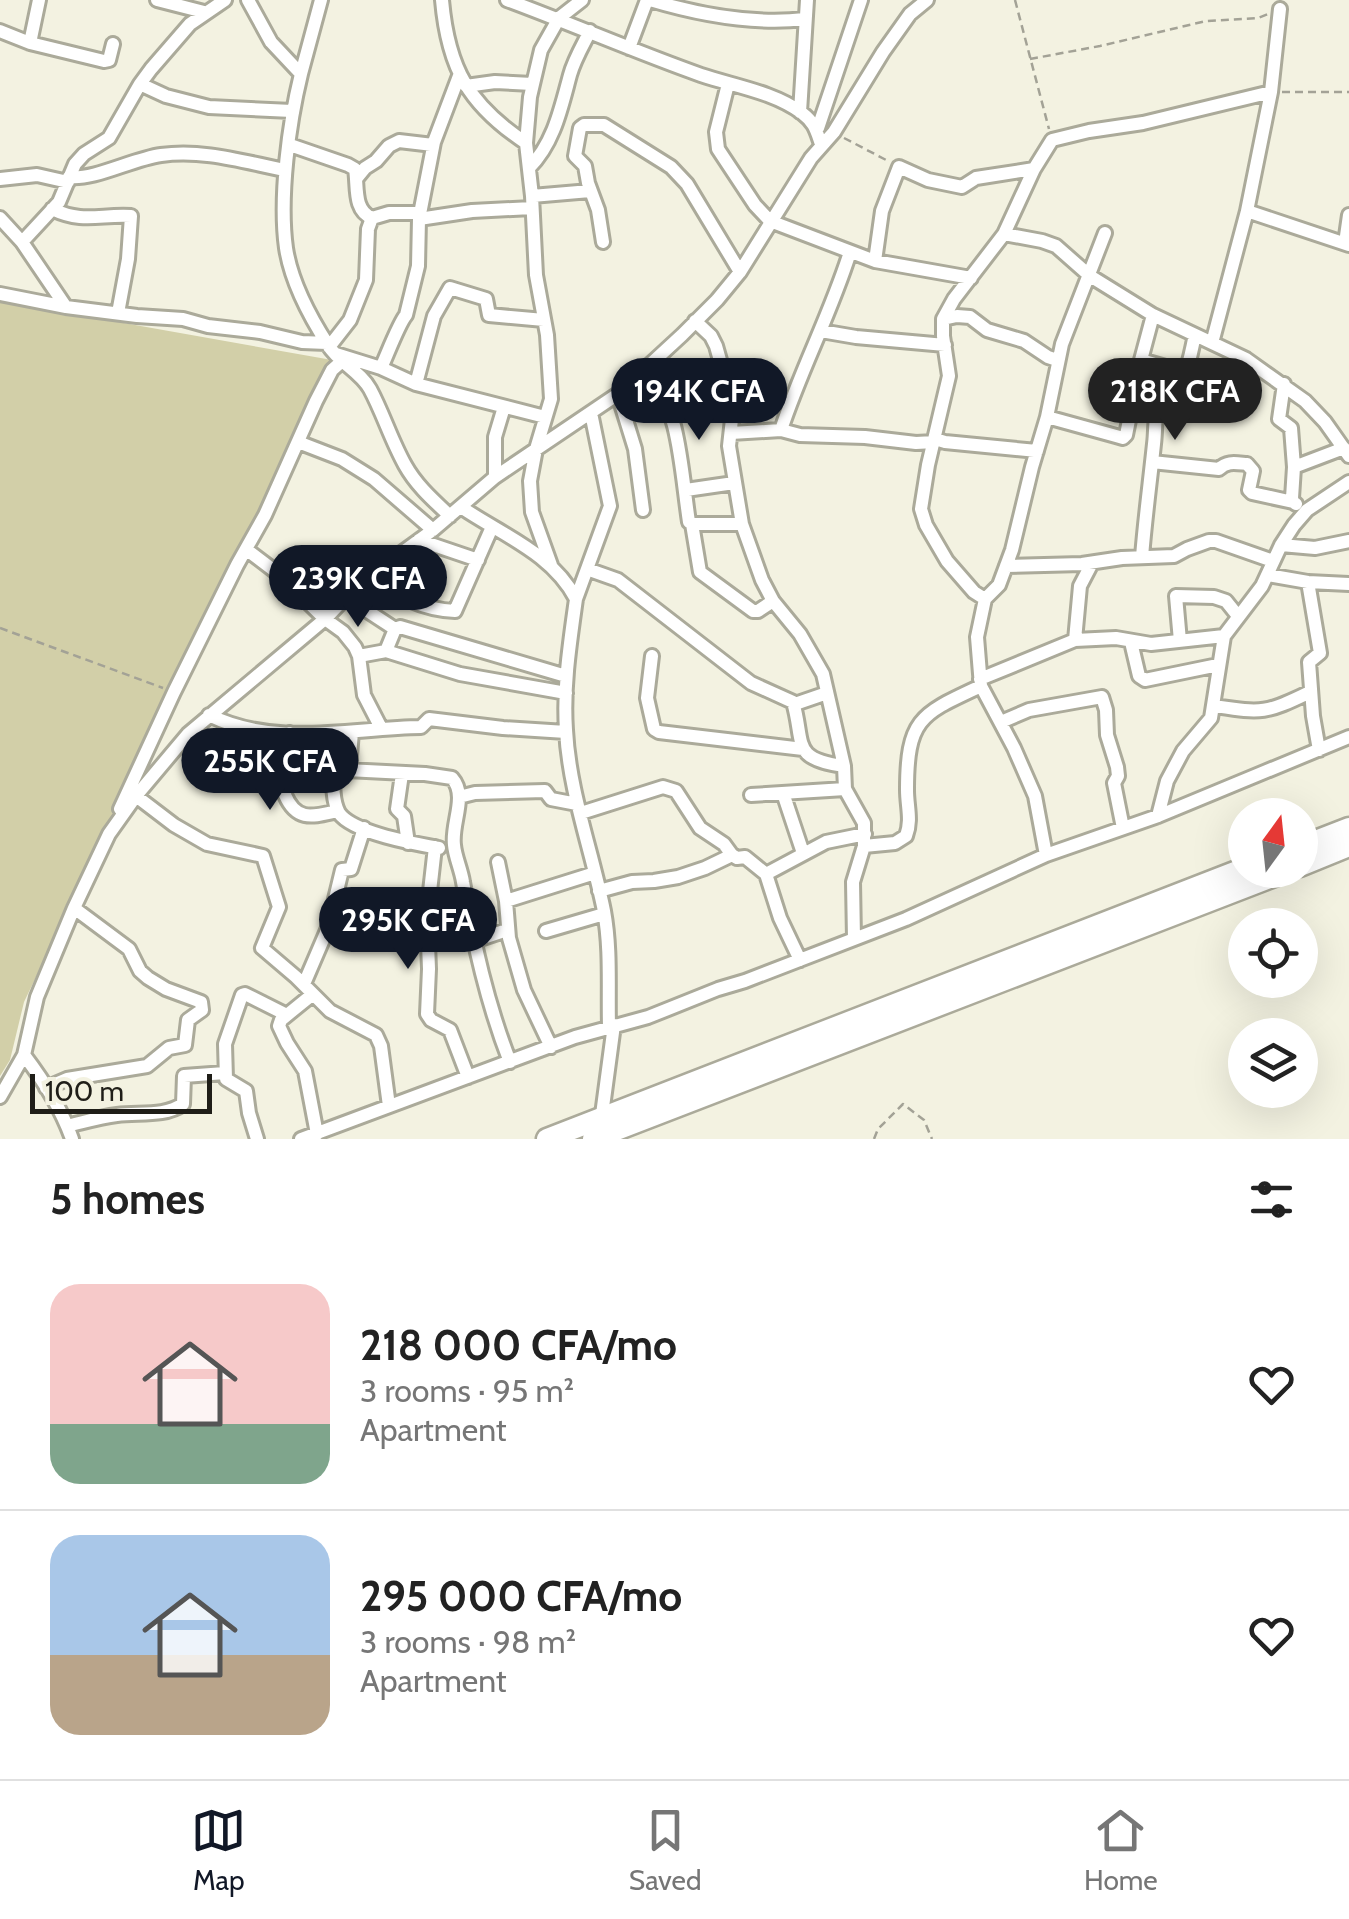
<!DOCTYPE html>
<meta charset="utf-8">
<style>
:root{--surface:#fff;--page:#f2f2f2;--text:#222;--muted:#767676;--line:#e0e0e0;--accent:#111827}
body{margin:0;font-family:Cabin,sans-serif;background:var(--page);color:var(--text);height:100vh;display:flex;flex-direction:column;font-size:38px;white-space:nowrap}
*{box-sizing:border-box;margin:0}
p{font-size:32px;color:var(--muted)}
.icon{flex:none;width:55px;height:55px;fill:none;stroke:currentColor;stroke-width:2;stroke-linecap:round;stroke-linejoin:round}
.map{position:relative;height:1139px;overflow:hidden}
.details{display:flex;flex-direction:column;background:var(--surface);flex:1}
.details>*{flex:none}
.needle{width:65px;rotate:15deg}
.fabs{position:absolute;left:1228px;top:798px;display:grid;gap:20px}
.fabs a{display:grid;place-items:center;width:90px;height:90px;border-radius:50%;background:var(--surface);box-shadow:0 10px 40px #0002;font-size:50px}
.scale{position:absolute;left:30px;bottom:25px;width:182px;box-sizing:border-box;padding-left:10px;border:5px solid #1f1e18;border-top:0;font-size:28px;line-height:35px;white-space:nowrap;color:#1f1e18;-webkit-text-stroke:8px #f3f2e1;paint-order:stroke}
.price{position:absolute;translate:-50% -85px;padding:0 22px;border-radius:35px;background:var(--accent);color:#fff;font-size:32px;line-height:65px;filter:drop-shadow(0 2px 5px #0008)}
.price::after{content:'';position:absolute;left:50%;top:60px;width:30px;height:22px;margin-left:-15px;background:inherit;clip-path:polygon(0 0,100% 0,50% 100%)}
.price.selected{background:#222;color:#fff}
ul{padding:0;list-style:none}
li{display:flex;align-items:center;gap:30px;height:250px;padding:0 50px}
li+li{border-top:2px solid var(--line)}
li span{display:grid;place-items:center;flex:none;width:280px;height:200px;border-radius:30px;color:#555}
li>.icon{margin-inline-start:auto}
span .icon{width:120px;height:120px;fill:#fffc;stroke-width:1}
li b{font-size:42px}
h2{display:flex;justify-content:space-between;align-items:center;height:120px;padding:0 50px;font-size:42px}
.tabs{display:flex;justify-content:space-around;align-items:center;height:140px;border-top:2px solid var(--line);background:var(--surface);font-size:28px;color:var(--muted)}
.tabs a{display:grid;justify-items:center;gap:5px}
.tabs .selected{color:var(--accent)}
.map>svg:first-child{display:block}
</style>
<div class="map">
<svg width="1349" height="1139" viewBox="0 0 1349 1139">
<rect width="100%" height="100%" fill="#f3f2e1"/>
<path fill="#d2cfa8" d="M 0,301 L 332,360 L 24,1002 L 10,1060 L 0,1076 Z"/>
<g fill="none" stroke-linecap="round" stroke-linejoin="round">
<defs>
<path id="street" d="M 157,0 L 204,12
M 248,0 L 271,42 L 301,74 C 289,123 279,197 286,248 C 291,281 310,317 328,345 C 339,363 360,371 370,389 C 383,413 391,440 405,465 C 416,485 433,500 450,516
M 442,0 C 448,69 469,105 526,143
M 507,0 C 572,24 636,52 701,75 C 734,86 774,92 802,113 C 815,123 816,130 821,144
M 650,0 C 700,15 752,25 805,19
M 0,31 L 30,43 L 104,61 L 109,60 L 113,44
M 30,43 L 39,0
M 629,48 L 647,0
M 301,74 L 321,0
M 140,84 L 166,96 L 209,107 L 292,111
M 728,84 L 716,132 L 718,149 L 755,205 L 770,221 L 875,261 L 971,278
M 466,86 L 495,82 L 532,84
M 800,112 L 807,0
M 818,128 L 861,0
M 290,145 L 348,165 L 355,169 C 358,187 353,210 372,218
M 529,168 C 554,143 561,108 570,75 C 574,60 583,45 590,31
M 69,177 C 95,180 132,159 161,155 C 203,149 244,162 285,170
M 0,179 L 37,175 L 68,182
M 356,179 L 365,168 L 376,161 L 389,146 L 399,141 L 433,145
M 532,196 L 590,191
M 52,209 C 84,224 100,214 131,216 L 128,259 L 118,313
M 1247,211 L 1349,245
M 0,218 L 22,242 L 66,307
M 419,219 L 472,211 L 532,208
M 1004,234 L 1042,241 L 1056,246 L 1090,276 L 1153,315 L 1246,359 L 1305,401 L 1325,422 L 1349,456
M 22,242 L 59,202 L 75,164 L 84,154 L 109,138 L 140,84 L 151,69 L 190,24 L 225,0
M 603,242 L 598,210 L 588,183 L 585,166 L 575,156 L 580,128 L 584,125 L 604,125 L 671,167 L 687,184 L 740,272
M 1345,243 L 1349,215
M 875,261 L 882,211 L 899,167 L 928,180 L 962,187 L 976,178 L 1034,169
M 0,294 L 66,307 L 137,316 L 183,319 L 208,326 L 260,332 L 302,342 L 327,343
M 943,319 L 957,316 L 970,317 L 987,330 L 1024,341 L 1048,357 L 1057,360
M 695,321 L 711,336 L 716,346 L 727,385 L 732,419 L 729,446 L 742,524 L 762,580 L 773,601 L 800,634 L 823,674 L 844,766 L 845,789 L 864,823 L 864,846 L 853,882 L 854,939
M 821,331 L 856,337 L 945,345
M 1212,343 L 1247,211 L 1271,92 L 1280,9
M 329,347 L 350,320 L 366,280 L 368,229 L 372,218 L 389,213 L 420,213
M 336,354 L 381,368 L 416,384 L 545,417
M 1141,360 L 1186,373
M 649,367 C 680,413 681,469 689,522 L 692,524 L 742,524
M 381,368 C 387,355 399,323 406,315 L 418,266 L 419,219 L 434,142 L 459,76
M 416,384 L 434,316 L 450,288 L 486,299 L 489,315 L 544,320
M 1284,384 L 1279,419 L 1291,428 L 1294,467 L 1292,498 L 1293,502 L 1296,504
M 618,394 L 635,449 L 643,510
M 1047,417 L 1116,436 L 1123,438 L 1126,435 L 1141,360 L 1153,315
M 781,430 C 801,369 831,313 850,252
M 731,433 L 781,430 L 800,435 L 865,437 L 916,443 L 934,442
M 935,439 L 945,442 L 1037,451
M 298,442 L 342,459 L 374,479 L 433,530
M 1152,462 L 1219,469 C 1227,461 1235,463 1247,464 L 1253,471 L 1249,490 L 1252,493 L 1293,502
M 1294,467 L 1344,448
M 495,477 L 495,437 L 504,407
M 686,490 L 734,483
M 461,507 C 502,535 552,553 576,599 C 570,642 563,686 566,730 C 569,791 592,851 604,911 C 611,949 608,988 609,1026
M 692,524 L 700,572 L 753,611 L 758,611 L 773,601
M 419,540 L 478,560
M 1281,545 L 1315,548 L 1349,541
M 247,550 L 280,575 L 325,619 L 343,632 L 355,647 L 359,656 L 364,695 L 381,728
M 1142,557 C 1145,519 1150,482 1154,444 C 1156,429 1154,410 1160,396 C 1188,387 1189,360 1195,335
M 551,565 L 532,512 L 530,481 L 536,449 L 551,399 L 547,335 L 536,275 L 532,196 L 526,143 L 530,97 L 541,50 L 559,18 L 582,0
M 1006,566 L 1082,564 L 1122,558 L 1174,556 L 1187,549 L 1209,541 L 1216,541 L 1273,561
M 587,569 L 618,580 L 751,683 L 793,702 C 805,743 790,759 844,766
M 371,575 C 393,596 425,610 455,611 L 492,527
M 1268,575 L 1308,582 L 1349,584
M 1308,582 L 1320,653 L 1309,662 L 1313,716 L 1319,750
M 346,597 L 395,629
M 576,599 L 610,506 L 591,413
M 985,599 L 999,585 L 1012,550 L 1032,467 L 1047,417 L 1062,344 L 1105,233
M 1075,640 L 1080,586 L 1092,563
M 1180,641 L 1176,596 L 1214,597 L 1226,601 L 1238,616
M 1131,642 L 1139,676 L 1145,680 L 1218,665
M 386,651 L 460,674 L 566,693
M 359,656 L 386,651 L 395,629 L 400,627 L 566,676
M 652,656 L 647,698 L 654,729 L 659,732 L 803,749
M 980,679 L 1075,640 L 1116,638 L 1151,644 L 1224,636
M 795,704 L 827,693
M 1214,706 C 1262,713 1265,714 1310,692
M 209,715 C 276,748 350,728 421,727 L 429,719 L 503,728 L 566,732
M 1001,722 L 1029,710 L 1102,697 L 1106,710 L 1107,735 L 1117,767 L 1118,776 L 1114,783 L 1123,828
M 352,732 L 349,768 L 335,772 C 332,783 333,802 339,813 C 353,833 416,844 439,848
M 290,733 L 285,795 C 297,823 314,816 338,811
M 347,770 L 425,774 L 452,778 C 468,796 451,823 454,845 C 455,857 461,869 463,882 C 474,944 487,1003 510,1062
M 402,774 L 397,809 L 404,816 L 408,843
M 783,793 L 803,853
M 751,795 L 845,789
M 136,796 L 174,825 L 207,844 L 263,856 L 279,907 L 262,948 L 296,977 L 330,1011 L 376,1035 L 381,1046 L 389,1106
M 459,797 L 475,793 L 545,791 L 551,799 L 577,804
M 120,809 L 174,692 L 237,565 L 265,515 L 316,401 L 332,370 L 341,362
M 581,813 L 663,787 L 676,791 L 700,828 L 724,844 L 732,855 L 737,858 L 745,857 L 766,874 L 780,918 L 800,960
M 1158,816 L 1167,781 L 1183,751 L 1211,718 L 1224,636 L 1262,586 L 1281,545 L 1294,525 L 1307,510 L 1349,482
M 864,846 L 895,843 L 906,836 C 912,820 907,807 907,790 C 907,718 921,714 981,686
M 435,847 L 427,918 L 429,969 L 427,1014 L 431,1020 L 450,1030 L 468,1077
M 1046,855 L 1035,796 L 1014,748 L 981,686 L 977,637 L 985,599 L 974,592 L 947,561 L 926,525 L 921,509 L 928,465 L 949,376 L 943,336 L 943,319 L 954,299 L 1004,234 L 1034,169 L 1052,140 L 1089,131 L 1143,123 L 1271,92
M 498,862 L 506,901 L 509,938 L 524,990 L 551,1047
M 766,874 L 826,842 L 865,834
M 599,891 L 632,882 L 654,881 L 678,877 L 705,868 L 732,855
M 506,901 L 595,873
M 546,931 L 604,914
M 474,941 L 507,930
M 304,984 L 328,928 L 342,870 L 351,869 L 364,828
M 313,994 L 281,1020 L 279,1026 L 287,1043 L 305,1071 L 317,1134
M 24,1055 C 43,1080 62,1110 72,1139
M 46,1088 L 67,1079 L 147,1066 L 169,1048 L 185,1045 L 188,1020 L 202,1010 L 201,1002 L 166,989 L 148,978 L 140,971 L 129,949 L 74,908
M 0,1097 L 24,1055 L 37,997 L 74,908 L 109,834 L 136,796 L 188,734 L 325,619 L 346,597 L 371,575 L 433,530 L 495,477 L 618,394 L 682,335 L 717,300 L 740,272 L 811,158 L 834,132 L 883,52 L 910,14 L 927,0
M 601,1122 L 614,1025
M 67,1126 C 84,1122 100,1117 117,1115 C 139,1112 164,1117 183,1104 L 184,1076 L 225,1073
M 257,1139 L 249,1113 L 246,1091 L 226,1079 L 225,1044 L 242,995 L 245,994 L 287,1015
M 301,1139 L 575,1037 L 648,1017 L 718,989 L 745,981 L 906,919 L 1046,855 L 1158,816 L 1349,737"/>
<path id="primary" d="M 1300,847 L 1349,828
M 1300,866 L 1349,846
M 547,1139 L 1245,868
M 593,1139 L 1290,870"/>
</defs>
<use href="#street" stroke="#abaa9a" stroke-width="18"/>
<use href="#primary" stroke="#abaa9a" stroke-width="25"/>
<path stroke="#a3a296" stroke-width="2.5" stroke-dasharray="8 5" stroke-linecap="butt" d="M 1015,0 L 1049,129
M 1030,59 L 1100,46 L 1206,21 L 1258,18 L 1268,14
M 1282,92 L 1349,92
M 844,138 L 890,162
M 0,628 L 163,688
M 874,1139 L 878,1129 L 903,1104 L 924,1120 L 932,1139"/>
<use href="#street" stroke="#fff" stroke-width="12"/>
<use href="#primary" stroke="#fff" stroke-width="20"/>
</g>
</svg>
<div class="fabs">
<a><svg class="needle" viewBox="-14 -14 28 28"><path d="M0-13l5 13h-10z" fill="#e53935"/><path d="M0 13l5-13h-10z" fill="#767676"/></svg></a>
<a><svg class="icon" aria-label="locate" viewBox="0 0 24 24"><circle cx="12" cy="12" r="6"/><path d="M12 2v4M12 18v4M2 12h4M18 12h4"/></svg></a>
<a><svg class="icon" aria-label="layers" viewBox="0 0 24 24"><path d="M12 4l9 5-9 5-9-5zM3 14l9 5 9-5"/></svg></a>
</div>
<div class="scale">100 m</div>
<b class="price" style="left:699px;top:443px">194K CFA</b>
<b class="price selected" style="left:1175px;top:443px">218K CFA</b>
<b class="price" style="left:358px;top:630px">239K CFA</b>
<b class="price" style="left:270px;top:813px">255K CFA</b>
<b class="price" style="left:408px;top:972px">295K CFA</b>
</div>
<section class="details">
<h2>5 homes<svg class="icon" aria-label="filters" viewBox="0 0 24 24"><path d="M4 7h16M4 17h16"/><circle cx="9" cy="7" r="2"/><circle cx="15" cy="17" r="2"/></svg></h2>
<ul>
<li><span style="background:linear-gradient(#f6c9c9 70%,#7fa58c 0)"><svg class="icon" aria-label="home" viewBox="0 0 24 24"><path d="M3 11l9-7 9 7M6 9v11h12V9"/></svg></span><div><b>218 000 CFA/mo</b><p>3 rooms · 95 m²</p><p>Apartment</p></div><svg class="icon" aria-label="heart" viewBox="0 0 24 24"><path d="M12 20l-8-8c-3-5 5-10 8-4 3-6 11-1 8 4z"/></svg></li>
<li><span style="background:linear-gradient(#a9c7e8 60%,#b9a48a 0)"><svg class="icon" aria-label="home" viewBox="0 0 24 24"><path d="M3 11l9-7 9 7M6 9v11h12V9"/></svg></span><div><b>295 000 CFA/mo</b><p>3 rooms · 98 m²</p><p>Apartment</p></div><svg class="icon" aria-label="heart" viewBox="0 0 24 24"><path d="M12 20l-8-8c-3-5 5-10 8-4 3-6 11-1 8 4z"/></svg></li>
</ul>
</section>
<nav class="tabs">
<a class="selected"><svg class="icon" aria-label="map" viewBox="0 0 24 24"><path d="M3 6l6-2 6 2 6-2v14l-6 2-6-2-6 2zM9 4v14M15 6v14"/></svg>Map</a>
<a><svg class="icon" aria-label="saved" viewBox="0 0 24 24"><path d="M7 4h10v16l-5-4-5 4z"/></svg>Saved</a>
<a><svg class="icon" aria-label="home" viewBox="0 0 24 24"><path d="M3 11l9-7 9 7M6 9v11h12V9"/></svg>Home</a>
</nav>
